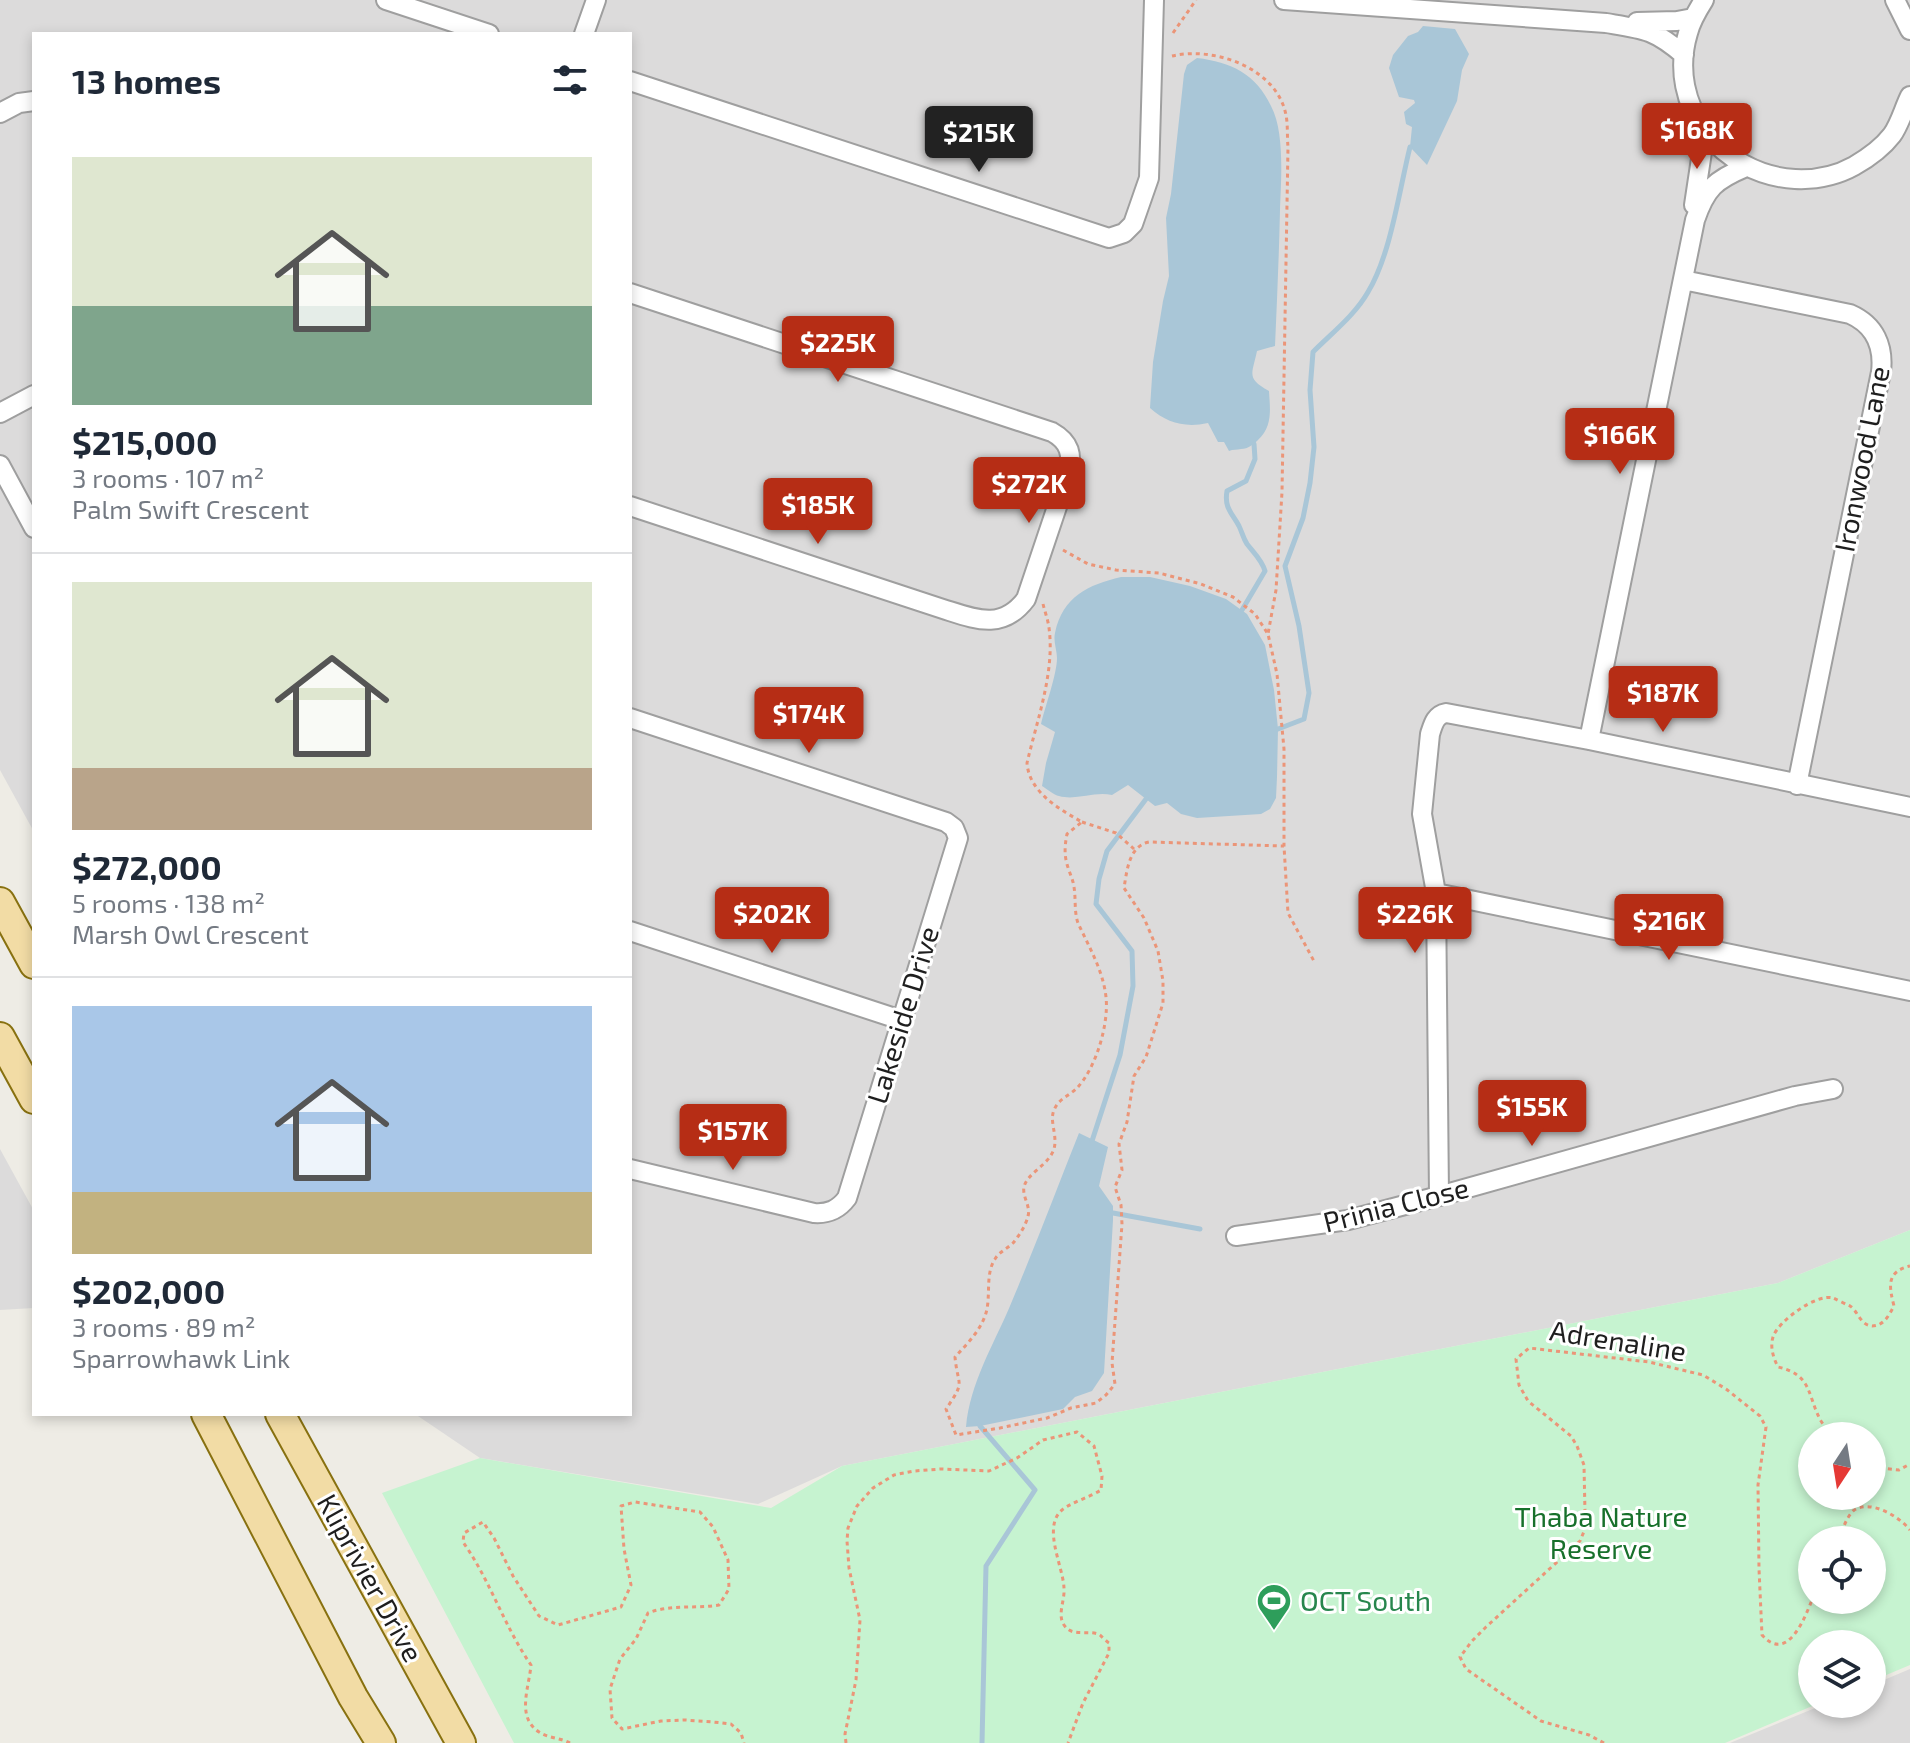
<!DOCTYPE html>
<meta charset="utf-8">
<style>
:root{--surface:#fff;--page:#f2f2f3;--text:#1f2937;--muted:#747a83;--line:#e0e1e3;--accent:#b62d15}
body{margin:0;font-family:"Exo 2",sans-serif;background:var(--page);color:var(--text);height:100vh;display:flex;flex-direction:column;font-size:30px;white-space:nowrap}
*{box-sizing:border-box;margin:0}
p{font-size:26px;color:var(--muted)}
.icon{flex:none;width:44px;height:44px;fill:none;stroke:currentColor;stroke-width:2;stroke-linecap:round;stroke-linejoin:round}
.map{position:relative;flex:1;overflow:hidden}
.details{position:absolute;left:32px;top:32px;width:600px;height:1384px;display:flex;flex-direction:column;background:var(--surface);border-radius:0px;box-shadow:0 4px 12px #0003}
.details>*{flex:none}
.needle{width:52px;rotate:192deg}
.fabs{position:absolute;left:1798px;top:1422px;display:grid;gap:16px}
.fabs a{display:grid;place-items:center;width:88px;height:88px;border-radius:50%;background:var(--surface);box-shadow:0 4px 12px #0003;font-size:40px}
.price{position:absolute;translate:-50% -68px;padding:0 18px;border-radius:8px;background:var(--accent);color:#fff;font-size:26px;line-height:52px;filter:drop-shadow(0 2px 4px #0008)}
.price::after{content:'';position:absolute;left:50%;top:48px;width:24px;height:18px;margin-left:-12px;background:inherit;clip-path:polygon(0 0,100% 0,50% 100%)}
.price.selected{background:#222;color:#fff}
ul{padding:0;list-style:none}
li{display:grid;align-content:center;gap:16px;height:424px;padding:0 40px}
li+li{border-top:2px solid var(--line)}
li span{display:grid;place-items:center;height:248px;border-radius:0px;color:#555}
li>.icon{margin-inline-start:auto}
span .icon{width:144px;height:144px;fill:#fffc;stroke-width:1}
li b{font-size:34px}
h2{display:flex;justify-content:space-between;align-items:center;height:96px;padding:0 40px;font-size:34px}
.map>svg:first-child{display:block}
</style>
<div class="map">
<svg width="1910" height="1743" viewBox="0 0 1910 1743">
<rect width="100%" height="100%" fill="#eeece5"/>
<path fill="#dcdbdb" d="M 0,0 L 1910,0 L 1910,1230 L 1778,1283 L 842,1466 L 758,1504 L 480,1458 L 415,1414 L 630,1414 L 630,34 L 34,34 L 34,832 L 0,770 Z
M 0,1149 L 34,1211 L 34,1308 L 0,1310 Z
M 1910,1669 L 1910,1743 L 1730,1743 L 1825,1704 L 1872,1704 L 1872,1685 Z"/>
<path fill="#c6f3d0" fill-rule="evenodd" d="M 1910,1230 L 1910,1665 L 1872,1681 L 1872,1644 L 1812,1644 L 1812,1704 L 1817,1704 L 1725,1743 L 514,1743 L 382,1493 L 480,1458 L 771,1508 L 842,1466 L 1778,1283 ZM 1812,1436 L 1872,1436 L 1872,1496 L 1812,1496 ZM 1812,1540 L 1872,1540 L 1872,1600 L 1812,1600 Z"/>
<path fill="#a9c6d7" d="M 1423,26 L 1455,29 L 1469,54 L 1462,70 L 1457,101 L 1427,165 L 1410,147 L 1412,127 L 1406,124 L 1404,112 L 1415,103 L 1414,100 L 1399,97 L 1389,68 L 1393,55 L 1408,36 L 1418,32 Z
M 1197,58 C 1231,62 1256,74 1271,106 C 1285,132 1281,180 1280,210 C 1279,255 1277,301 1275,346 L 1257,351 C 1252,375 1246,378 1269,391 C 1270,409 1273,426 1258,440 C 1254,444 1248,449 1241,449 C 1237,450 1233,449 1229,451 L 1224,442 L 1218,442 L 1208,423 C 1185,428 1167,423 1150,408 L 1153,362 L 1163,301 L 1169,276 L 1166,218 L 1171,194 L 1184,74 L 1187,65 Z
M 1121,577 L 1150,577 L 1190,586 L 1226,599 L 1247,614 L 1265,645 L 1274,690 L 1278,729 L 1277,777 L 1276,798 L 1270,809 L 1261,814 L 1197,818 L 1181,814 L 1167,803 L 1155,806 L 1128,785 L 1112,795 C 1094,791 1076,801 1059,796 C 1054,795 1047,789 1042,786 L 1046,763 L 1055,732 L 1041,724 C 1045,707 1057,674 1057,658 C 1057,650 1053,641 1055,633 C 1063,596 1088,585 1121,577 Z
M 1079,1133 L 1108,1147 L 1099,1186 L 1113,1206 L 1113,1220 L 1104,1373 L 1092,1391 L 1075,1397 L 1063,1409 L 980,1426 L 966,1427 C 970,1383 993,1346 1010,1306 C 1034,1249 1056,1191 1079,1133 Z"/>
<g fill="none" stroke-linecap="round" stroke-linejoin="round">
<path stroke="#a9c6d7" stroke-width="5" d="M 1242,610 L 1265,571 C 1262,560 1254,553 1247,544 C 1243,538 1242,532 1239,526 C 1232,513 1224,508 1227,491 L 1246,481 L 1255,459 L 1254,444
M 1278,729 L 1304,719 L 1309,693 L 1299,626 L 1285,566 L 1303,518 L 1310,483 L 1314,447 L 1310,390 L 1313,352 C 1332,333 1355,315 1368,292 C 1391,254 1399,191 1410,147
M 1092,1141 L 1120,1055 L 1133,986 L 1132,951 L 1096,904 L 1099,879 L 1107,851 L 1146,799
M 1113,1213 L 1200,1229
M 980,1426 L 1035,1490 L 986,1566 L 982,1743"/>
<defs>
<path id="minor" d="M 386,0 L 489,34
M 1284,0 L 1606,23 C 1643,29 1654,29 1684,55
M 1704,0 C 1697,11 1691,21 1688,33 C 1666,106 1722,175 1795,179 C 1816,180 1836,176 1854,166 C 1868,158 1882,148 1892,135 C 1900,124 1904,108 1910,96
M 1895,0 L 1910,30
M 1637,22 L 1677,21 L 1693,18
M 584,34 L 596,0
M 630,81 L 1109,238 L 1124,233 L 1133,224 L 1149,178 L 1154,0
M 0,113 L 19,103 L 34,101
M 1694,205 L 1705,132
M 1683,280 L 1850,314 C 1875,325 1884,346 1881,372 L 1797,785
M 630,293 L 1052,432 C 1070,442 1073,455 1068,474 L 1026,599 C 1002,631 975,619 943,609 L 630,506
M 0,413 L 34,395
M 0,465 L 34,528
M 630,718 L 946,822 L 954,828 L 958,838 L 847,1198 C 838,1210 828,1214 814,1213 L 630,1169
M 1589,740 L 1695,220 C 1706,188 1715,180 1746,167
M 1436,893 L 1910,991
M 630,931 L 901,1020
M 1439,1196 L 1436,893 L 1422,814 L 1430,734 C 1433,725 1435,715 1446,713 L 1589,740 L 1910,807
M 1236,1236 L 1348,1220 L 1439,1196 L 1795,1096 L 1833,1089"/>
<path id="primary" d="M 0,902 L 34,964
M 0,1037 L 34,1099
M 206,1414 L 353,1697 L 381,1743
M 280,1414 L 461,1743"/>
</defs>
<use href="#minor" stroke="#9f9f9f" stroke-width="22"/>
<use href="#primary" stroke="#887110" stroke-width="32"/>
<path stroke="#eb9578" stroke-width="3" stroke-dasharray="4 4" stroke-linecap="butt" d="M 1173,33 L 1196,0
M 1172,56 C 1214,46 1277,68 1286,115 C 1288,125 1287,137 1288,147 L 1282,492 L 1276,590 L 1268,634
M 1063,550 L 1088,564 L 1116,570 L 1159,573 L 1201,584 L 1233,597 L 1255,614 L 1268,634 L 1277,674 L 1284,749 L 1284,846 L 1288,913 L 1315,963
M 1043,604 C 1045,612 1048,620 1049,628 C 1055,672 1037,720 1027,763 C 1029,792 1059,809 1082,822 L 1067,834 C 1065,844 1064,854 1067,864 C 1069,872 1073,879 1074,887 C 1076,899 1074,912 1078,923 C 1089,947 1103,970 1106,997 C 1109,1024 1096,1068 1077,1088 C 1070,1095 1059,1099 1055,1108 C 1048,1120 1058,1134 1054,1149 C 1048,1166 1027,1173 1024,1187 C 1022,1196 1031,1207 1028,1216 C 1026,1225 1019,1236 1013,1243 C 1007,1249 999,1252 995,1259 C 985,1274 991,1296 986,1313 C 981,1330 967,1344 955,1357 C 958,1388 966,1380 946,1409 L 956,1435 L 1000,1428 L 1047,1418 L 1071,1408 L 1096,1403 L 1106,1395 L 1115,1384 L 1112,1363 L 1122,1224 L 1121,1205 L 1115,1187 L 1122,1170 L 1119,1144 L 1127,1122 L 1134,1076 L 1146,1057 L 1163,1003 L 1163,981 L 1158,951 L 1144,918 L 1124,888 C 1127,870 1129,846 1149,842 L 1284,846
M 1082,822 L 1116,833 L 1134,849
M 1833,1436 C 1829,1431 1824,1426 1821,1421 C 1807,1396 1813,1375 1778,1367 C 1773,1357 1770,1347 1773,1337 C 1778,1321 1817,1293 1833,1298 C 1838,1300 1845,1304 1850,1306 C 1858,1311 1860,1325 1872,1326 C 1884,1326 1889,1315 1894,1306 C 1889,1286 1886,1272 1910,1266
M 1872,1467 L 1899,1470 L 1910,1464
M 1839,1540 C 1842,1531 1846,1518 1853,1511 C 1869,1498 1900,1517 1910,1530
M 570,1743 C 561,1738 548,1738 539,1732 C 516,1717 529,1688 531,1665 C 504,1626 490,1580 463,1542 L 464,1533 L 483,1522 L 494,1538 L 513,1576 L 539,1616 L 558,1625 L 621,1607 L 631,1585 L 624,1549 L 621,1506 L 635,1502 L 700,1512 L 713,1527 L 728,1560 L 729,1589 L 719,1605 C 695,1609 671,1604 648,1613 L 636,1639 L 620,1659 L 610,1689 L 612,1718 L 622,1729 L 661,1721 L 685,1720 L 713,1722 L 731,1724 L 741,1733 L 744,1743
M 846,1743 L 845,1734 L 856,1680 L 860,1620 L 849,1568 L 847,1541 L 848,1528 L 857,1506 L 873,1488 L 894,1475 L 914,1471 L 941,1469 L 989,1471 L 1017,1458 L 1043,1440 L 1077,1432 L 1094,1446 L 1102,1476 L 1101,1490 C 1090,1497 1070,1503 1062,1510 C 1042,1527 1063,1566 1064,1588 C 1065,1601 1057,1614 1064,1625 C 1072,1638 1089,1629 1100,1635 C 1101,1636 1107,1642 1109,1643 L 1109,1653 L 1083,1703 L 1068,1743
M 1604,1743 L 1589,1735 L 1541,1721 L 1466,1669 L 1460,1657 L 1472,1641 L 1486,1627 L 1580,1541 L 1585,1529 L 1585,1513 L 1584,1465 L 1577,1446 L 1571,1436 L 1528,1401 L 1519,1385 L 1516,1359 L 1529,1348 L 1649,1362 L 1703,1375 L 1726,1389 L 1760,1416 L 1766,1427 L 1758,1485 L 1759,1569 L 1762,1635 C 1787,1663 1804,1620 1812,1600"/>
<use href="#minor" stroke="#fff" stroke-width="18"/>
<use href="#primary" stroke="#f2dca5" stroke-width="28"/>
</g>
<defs>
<symbol id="stadium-pin" viewBox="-11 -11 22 30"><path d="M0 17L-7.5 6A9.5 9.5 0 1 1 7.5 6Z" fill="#2e9e5b" stroke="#fff"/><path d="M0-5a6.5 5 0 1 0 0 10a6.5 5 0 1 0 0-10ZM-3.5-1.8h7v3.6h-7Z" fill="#fff"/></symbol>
</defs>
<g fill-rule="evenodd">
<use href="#stadium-pin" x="1254" y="1581" width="40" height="54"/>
</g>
<g text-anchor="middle" stroke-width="6" stroke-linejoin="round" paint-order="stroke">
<g font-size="28" fill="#1e1e1e" stroke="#fff">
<text transform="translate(1862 459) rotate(-79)" y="10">Ironwood Lane</text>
<text transform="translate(903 1015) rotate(-73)" y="10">Lakeside Drive</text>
<text transform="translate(1396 1205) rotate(-14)" y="10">Prinia Close</text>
<text transform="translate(1618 1341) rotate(9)" y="10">Adrenaline</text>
<text transform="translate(370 1578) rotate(61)" y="10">Kliprivier Drive</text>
</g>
<g font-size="28" fill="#17702b" stroke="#fff">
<text x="1601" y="1527">Thaba Nature<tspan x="1601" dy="32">Reserve</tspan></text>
</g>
<g font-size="28" fill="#27864d" stroke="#fff" text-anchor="start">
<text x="1300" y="1611">OCT South</text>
</g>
</g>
</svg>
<div class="fabs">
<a><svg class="needle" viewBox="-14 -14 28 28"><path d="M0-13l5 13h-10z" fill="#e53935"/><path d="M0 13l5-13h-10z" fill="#747a83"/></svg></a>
<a><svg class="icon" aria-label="locate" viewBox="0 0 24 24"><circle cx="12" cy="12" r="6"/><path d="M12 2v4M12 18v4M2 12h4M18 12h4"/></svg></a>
<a><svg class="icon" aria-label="layers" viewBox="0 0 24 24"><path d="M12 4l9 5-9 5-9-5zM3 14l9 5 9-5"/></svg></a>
</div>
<b class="price" style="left:1697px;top:171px">$168K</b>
<b class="price selected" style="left:979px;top:174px">$215K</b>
<b class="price" style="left:838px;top:384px">$225K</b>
<b class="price" style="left:1620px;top:476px">$166K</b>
<b class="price" style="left:1029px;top:525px">$272K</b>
<b class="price" style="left:818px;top:546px">$185K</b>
<b class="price" style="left:1663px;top:734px">$187K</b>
<b class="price" style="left:809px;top:755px">$174K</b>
<b class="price" style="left:772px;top:955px">$202K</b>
<b class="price" style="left:1415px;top:955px">$226K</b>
<b class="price" style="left:1669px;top:962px">$216K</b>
<b class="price" style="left:1532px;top:1148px">$155K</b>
<b class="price" style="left:733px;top:1172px">$157K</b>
<section class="details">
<h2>13 homes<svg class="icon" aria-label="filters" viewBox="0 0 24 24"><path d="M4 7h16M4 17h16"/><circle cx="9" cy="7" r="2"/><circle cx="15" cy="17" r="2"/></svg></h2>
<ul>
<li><span style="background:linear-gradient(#dfe7d0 60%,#7fa58c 0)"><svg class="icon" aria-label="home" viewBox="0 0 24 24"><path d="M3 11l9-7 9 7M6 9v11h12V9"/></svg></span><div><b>$215,000</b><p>3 rooms · 107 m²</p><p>Palm Swift Crescent</p></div></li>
<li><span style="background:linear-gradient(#dfe7d0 75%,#b9a48a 0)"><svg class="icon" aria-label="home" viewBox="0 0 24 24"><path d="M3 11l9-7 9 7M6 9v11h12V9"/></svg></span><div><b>$272,000</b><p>5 rooms · 138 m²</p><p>Marsh Owl Crescent</p></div></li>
<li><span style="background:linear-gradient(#a9c7e8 75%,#c2b280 0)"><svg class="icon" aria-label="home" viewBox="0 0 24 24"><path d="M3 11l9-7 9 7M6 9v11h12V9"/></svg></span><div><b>$202,000</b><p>3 rooms · 89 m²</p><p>Sparrowhawk Link</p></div></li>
</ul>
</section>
</div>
